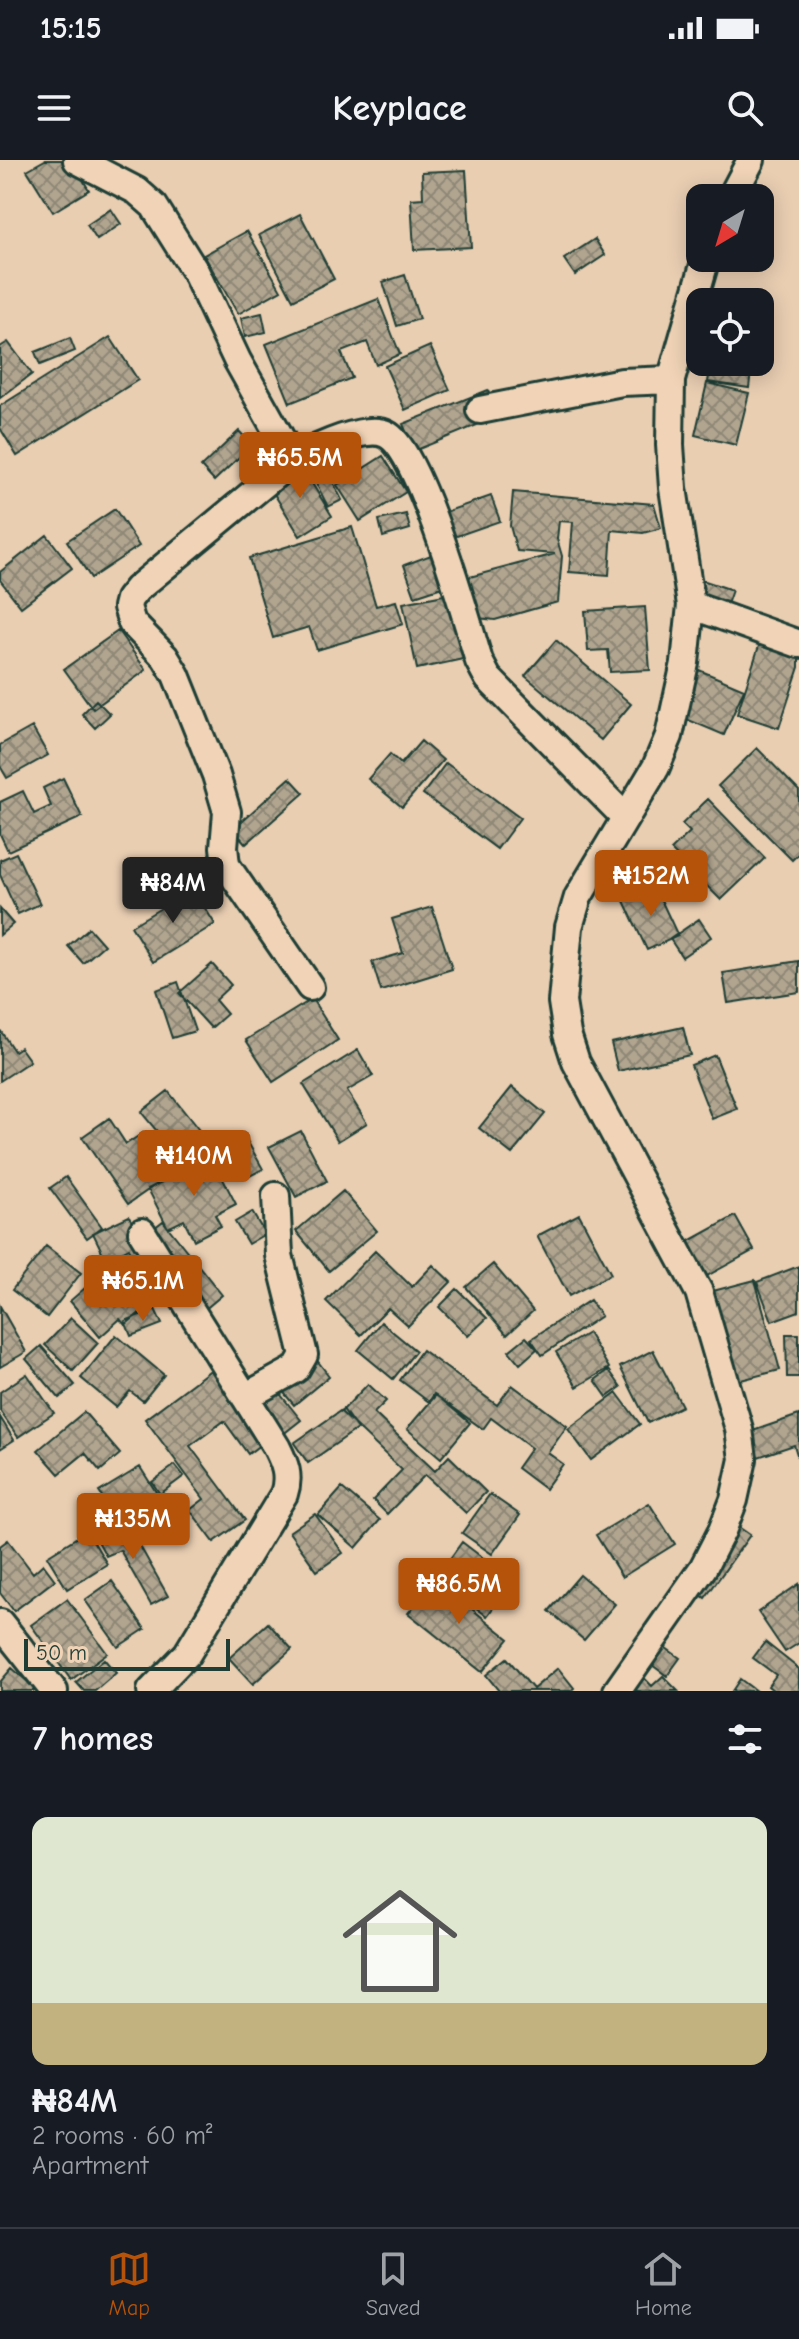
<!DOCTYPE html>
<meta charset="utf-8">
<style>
:root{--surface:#171b24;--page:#242831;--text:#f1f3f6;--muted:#9ea1a6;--line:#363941;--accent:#b45309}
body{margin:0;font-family:"Comic Neue",sans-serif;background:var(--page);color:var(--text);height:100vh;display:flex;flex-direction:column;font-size:30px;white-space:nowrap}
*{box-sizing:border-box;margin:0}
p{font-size:26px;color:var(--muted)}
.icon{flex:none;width:44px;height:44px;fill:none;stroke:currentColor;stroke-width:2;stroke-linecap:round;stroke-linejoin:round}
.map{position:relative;height:1531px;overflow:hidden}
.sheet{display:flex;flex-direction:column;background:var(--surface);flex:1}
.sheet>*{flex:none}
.needle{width:52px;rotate:218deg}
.tools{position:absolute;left:686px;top:24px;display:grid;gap:16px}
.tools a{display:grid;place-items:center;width:88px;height:88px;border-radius:16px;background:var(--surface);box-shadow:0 4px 20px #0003;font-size:40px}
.scale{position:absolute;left:24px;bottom:20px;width:206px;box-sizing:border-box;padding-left:8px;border:4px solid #1f3d34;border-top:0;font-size:22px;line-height:28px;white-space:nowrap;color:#1f3d34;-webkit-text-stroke:6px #f1d4b7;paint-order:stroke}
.price{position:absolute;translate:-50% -68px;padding:0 18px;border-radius:8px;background:var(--accent);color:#fff;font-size:26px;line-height:52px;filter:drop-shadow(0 2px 4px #0008)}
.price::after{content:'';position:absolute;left:50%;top:48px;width:24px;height:18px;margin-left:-12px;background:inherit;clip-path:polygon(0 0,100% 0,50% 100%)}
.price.selected{background:#222;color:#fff}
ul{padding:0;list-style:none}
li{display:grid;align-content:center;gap:16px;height:424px;padding:0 32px}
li+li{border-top:2px solid var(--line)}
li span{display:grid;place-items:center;height:248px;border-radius:16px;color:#555}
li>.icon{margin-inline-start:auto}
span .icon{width:144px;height:144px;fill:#fffc;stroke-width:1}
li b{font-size:34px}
h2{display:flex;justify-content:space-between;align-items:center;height:96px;padding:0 32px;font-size:34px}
.status{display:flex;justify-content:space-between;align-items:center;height:56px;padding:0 40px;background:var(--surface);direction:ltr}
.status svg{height:22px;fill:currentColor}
header{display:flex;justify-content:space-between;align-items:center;height:104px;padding:0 32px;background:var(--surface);font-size:36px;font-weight:700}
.tab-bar{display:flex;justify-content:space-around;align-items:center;height:112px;border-top:2px solid var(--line);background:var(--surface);font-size:22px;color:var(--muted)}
.tab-bar a{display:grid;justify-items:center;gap:4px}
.tab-bar .selected{color:var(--accent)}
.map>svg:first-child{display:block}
</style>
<div class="status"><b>15:15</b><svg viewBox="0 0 49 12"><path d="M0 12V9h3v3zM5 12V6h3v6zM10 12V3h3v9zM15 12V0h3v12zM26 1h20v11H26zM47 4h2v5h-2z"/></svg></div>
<header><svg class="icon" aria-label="menu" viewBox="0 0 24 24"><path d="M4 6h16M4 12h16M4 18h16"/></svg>Keyplace<svg class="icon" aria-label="search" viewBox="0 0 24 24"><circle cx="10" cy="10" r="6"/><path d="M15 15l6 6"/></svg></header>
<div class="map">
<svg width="799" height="1531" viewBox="0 0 799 1531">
<defs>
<pattern id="building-cross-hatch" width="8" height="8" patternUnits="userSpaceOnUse" patternTransform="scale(2)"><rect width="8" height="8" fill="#b1a58f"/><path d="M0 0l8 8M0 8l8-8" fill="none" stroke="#8f8876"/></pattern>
</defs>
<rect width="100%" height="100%" fill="#e9ceb2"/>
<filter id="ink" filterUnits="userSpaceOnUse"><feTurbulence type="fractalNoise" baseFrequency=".0125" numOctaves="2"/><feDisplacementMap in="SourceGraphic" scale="16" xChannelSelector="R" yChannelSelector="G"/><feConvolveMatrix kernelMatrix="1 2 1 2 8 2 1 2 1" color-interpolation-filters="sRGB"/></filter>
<g filter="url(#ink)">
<path fill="url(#building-cross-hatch)" stroke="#1f3d34" stroke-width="2" d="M 45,0 L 71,0 L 89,30 L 53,52 L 27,10 Z
M 466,10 L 471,87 L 414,90 L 411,39 L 423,38 L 422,12 Z
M 111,49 L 121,64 L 97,80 L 87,65 Z
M 300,54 L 334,119 L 293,140 L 259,75 Z
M 247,71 L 281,130 L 238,154 L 204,95 Z
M 595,79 L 605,95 L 575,115 L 564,99 Z
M 405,115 L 419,159 L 397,166 L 383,122 Z
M 378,139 L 400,194 L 376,205 L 367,182 L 341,192 L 352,218 L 290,243 L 266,184 Z
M 262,153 L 266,172 L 245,177 L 241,158 Z
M 110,177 L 138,220 L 17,296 L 0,268 L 0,246 Z
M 70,178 L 75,191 L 40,205 L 35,192 Z
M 8,182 L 32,214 L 0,238 L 0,187 Z
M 430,186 L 450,230 L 405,250 L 385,206 Z
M 711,202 L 752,202 L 749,228 L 708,222 Z
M 707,223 L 749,233 L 736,285 L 695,275 Z
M 488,230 L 499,256 L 414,291 L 403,264 Z
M 239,271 L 252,285 L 214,321 L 201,307 Z
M 383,296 L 406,332 L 360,361 L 337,325 Z
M 321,298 L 342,340 L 328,347 L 307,305 Z
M 300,304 L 332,356 L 300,376 L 268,324 Z
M 513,332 L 654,344 L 661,368 L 643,373 L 612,370 L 609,415 L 569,412 L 573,362 L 559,361 L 557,379 L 562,396 L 558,442 L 495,460 L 478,458 L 466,418 L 555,394 L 517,391 L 510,366 Z
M 491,336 L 500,361 L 454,377 L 445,352 Z
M 115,349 L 139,386 L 91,418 L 67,381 Z
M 406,354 L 410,369 L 383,377 L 379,360 Z
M 352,367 L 376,446 L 396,441 L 403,464 L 317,490 L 309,467 L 273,478 L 249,398 Z
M 47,375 L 72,408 L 21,447 L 0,420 L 0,412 Z
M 431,395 L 442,427 L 415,436 L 404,405 Z
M 696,418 L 732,430 L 724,453 L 688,440 Z
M 449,434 L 463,499 L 417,509 L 403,443 Z
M 645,447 L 650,510 L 610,512 L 608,490 L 588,491 L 585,451 Z
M 767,461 L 799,472 L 799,507 L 779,568 L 737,554 Z
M 118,471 L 146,510 L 93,549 L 64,509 Z
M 556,480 L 631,544 L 601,580 L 525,516 Z
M 699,510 L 744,529 L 724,575 L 679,556 Z
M 96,540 L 110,554 L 95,568 L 82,554 Z
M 32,567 L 48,595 L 7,618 L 0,606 L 0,585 Z
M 421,581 L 443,600 L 402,647 L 368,619 L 390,594 L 401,604 Z
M 757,588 L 799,631 L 799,693 L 792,700 L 718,626 Z
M 446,603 L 520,658 L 497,689 L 423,634 Z
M 63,618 L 82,657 L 8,691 L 0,674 L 0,642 L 23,631 L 34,654 L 51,646 L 43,628 Z
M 290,618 L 304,633 L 246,684 L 233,669 Z
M 708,639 L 765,698 L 721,740 L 671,690 L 690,672 L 682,664 Z
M 16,693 L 40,744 L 18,754 L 0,715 L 0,700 Z
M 655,727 L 678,776 L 647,790 L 624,741 Z
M 193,729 L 215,764 L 153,802 L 131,766 Z
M 432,747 L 452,809 L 381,831 L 372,802 L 403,793 L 392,759 Z
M 0,749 L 13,764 L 0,775 Z
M 699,759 L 711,777 L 682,797 L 670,779 Z
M 89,768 L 104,785 L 83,803 L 68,786 Z
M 799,801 L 799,832 L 728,843 L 723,813 Z
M 212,804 L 231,825 L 215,840 L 227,854 L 211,868 L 179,833 Z
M 178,822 L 195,871 L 172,878 L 156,830 Z
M 312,839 L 338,880 L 273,922 L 246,880 Z
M 683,867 L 690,895 L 618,911 L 611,883 Z
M 0,870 L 14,891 L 20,887 L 30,901 L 0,921 Z
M 358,890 L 373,916 L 347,931 L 367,963 L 338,981 L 303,924 Z
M 715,895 L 737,949 L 712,959 L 691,905 Z
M 512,927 L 545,954 L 512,994 L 479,968 Z
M 168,931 L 206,979 L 174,1005 L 155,981 L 161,976 L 141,952 Z
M 109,958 L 126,984 L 143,973 L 171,1014 L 128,1044 L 82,977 Z
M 301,971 L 327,1021 L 296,1037 L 269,987 Z
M 245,977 L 263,1009 L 248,1017 L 231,985 Z
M 211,996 L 236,1044 L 215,1055 L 221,1066 L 194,1080 L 184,1060 L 168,1068 L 148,1029 Z
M 66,1017 L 102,1067 L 87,1078 L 50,1028 Z
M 343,1031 L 377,1071 L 329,1111 L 296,1071 Z
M 252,1052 L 265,1074 L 248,1084 L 235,1062 Z
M 579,1054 L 611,1114 L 569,1136 L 537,1076 Z
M 129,1056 L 155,1108 L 142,1114 L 129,1088 L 106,1100 L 93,1073 Z
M 735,1056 L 754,1090 L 707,1116 L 688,1082 Z
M 163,1061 L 222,1135 L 203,1151 L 144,1076 Z
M 46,1086 L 81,1113 L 47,1157 L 12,1130 Z
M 375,1091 L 412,1127 L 433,1105 L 451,1122 L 408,1166 L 388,1148 L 361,1175 L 326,1141 Z
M 127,1099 L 159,1137 L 125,1165 L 120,1159 L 100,1177 L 70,1141 L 100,1115 L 103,1119 Z
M 493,1104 L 533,1151 L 507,1175 L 466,1127 Z
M 799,1106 L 799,1151 L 772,1161 L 757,1122 Z
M 755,1120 L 780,1210 L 737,1221 L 713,1131 Z
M 457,1129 L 487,1158 L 468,1176 L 439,1147 Z
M 590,1140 L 601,1156 L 542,1195 L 531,1179 Z
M 0,1146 L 26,1192 L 0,1207 Z
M 155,1149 L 162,1164 L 131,1176 L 125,1161 Z
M 71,1158 L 98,1183 L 73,1211 L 45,1185 Z
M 381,1162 L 416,1191 L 393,1219 L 358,1190 Z
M 588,1173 L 609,1208 L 577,1227 L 556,1192 Z
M 786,1174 L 799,1174 L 799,1217 L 787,1217 Z
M 116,1175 L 164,1215 L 143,1241 L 130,1231 L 116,1247 L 81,1218 Z
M 526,1177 L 537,1189 L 520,1204 L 509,1191 Z
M 41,1186 L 75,1225 L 59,1238 L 26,1199 Z
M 307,1187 L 329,1216 L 294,1245 L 270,1216 Z
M 422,1190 L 497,1245 L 512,1225 L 567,1266 L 548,1293 L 563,1304 L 545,1329 L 517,1308 L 531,1288 L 491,1258 L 483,1269 L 434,1234 L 429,1242 L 400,1220 Z
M 653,1190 L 682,1246 L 648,1263 L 620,1207 Z
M 212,1209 L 265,1281 L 248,1294 L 224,1261 L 190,1286 L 245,1360 L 214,1382 L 190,1350 L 204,1339 L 145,1259 Z
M 609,1210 L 621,1227 L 607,1237 L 595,1220 Z
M 27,1214 L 54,1253 L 18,1277 L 0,1251 L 0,1232 Z
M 265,1215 L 301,1260 L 282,1275 L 246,1230 Z
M 368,1224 L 386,1241 L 374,1253 L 435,1311 L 449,1296 L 486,1332 L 466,1353 L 425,1315 L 387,1354 L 373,1340 L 402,1310 L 341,1252 Z
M 617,1233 L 640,1264 L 591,1300 L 568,1269 Z
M 436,1235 L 470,1263 L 441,1298 L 407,1269 Z
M 343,1249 L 357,1269 L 308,1303 L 294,1283 Z
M 84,1252 L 120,1294 L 100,1311 L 85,1293 L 59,1314 L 38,1290 Z
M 799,1255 L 799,1301 L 794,1285 L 755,1298 L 747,1273 Z
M 0,1257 L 14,1280 L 0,1289 Z
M 175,1305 L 184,1316 L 160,1334 L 152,1322 Z
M 140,1307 L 161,1340 L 121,1365 L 99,1332 Z
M 342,1328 L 380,1360 L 356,1388 L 318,1355 Z
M 490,1334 L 520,1355 L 492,1394 L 462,1373 Z
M 649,1343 L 675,1384 L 622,1417 L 596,1375 Z
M 315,1354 L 343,1393 L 317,1411 L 289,1372 Z
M 730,1361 L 750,1375 L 705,1438 L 685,1423 Z
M 108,1364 L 116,1378 L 131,1370 L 168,1436 L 151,1445 L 120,1390 L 106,1396 L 93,1372 Z
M 87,1371 L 107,1404 L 67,1429 L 47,1396 Z
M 8,1380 L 33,1413 L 43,1404 L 55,1420 L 14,1451 L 0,1433 L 0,1386 Z
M 462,1382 L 513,1421 L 487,1456 L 436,1418 Z
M 580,1415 L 615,1444 L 584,1480 L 549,1451 Z
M 436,1420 L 509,1479 L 482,1512 L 408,1453 Z
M 112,1421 L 145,1469 L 118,1487 L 85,1440 Z
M 799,1424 L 799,1483 L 785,1492 L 758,1452 Z
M 67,1439 L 107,1493 L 71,1520 L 31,1465 Z
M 268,1463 L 292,1489 L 253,1524 L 229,1498 Z
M 642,1471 L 680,1498 L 667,1516 L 629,1488 Z
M 765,1482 L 799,1509 L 799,1531 L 774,1531 L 768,1526 L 776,1515 L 753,1498 Z
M 507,1498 L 533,1529 L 558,1508 L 574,1528 L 571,1531 L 499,1531 L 486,1515 Z
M 104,1499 L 116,1513 L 95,1531 L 84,1531 L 76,1522 Z
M 628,1501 L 652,1526 L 663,1516 L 678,1531 L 610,1531 L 604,1525 Z
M 12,1508 L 38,1531 L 0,1531 L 0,1522 Z
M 740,1519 L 756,1531 L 732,1531 Z"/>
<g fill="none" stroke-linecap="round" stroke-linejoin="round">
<defs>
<path id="minor" d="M 77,0 L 137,31 L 154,46 L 196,113 L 237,200 L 293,300
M 731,38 L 751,0
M 480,250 L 622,222 L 671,220
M 691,445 L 799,484
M 310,827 L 226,705 L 224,687 L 227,652 L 216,615 L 176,515 L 165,497 L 132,463 L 127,447 L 129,439 L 137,429 L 293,300 C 312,290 365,264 386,274 C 419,289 467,461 479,501 L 488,518 L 624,656
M 142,1072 L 277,1288 C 285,1304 290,1316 284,1334 L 187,1494 L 151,1531
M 245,1237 L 296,1209 L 304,1195 L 279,1095 L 276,1036
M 0,1463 L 54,1531
M 617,1531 L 703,1408 L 722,1371 L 734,1340 L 743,1299 L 739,1269 L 699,1132 L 576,902 L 567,874 L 562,842 L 569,767 L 578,737 L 656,607 L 669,576 L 685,503 L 691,445 L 673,328 L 670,285 L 671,220 L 706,98"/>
</defs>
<use href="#minor" stroke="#1f3d34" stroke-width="32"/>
<use href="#minor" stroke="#f1d4b7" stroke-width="26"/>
</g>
</g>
</svg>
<div class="tools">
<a><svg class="needle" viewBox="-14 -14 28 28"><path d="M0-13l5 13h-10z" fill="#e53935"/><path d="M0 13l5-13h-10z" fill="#9ea1a6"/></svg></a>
<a><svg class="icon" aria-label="locate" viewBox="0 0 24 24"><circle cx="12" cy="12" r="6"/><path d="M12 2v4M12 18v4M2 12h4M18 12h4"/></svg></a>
</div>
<div class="scale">50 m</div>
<b class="price" style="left:300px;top:340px">₦65.5M</b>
<b class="price" style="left:651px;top:758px">₦152M</b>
<b class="price selected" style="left:173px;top:765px">₦84M</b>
<b class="price" style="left:194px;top:1038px">₦140M</b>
<b class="price" style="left:143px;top:1163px">₦65.1M</b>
<b class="price" style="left:133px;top:1401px">₦135M</b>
<b class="price" style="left:459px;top:1466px">₦86.5M</b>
</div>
<section class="sheet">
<h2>7 homes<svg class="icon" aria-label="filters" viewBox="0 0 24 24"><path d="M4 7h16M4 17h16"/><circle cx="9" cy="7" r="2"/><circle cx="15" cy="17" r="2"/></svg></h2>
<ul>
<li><span style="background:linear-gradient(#dfe7d0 75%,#c2b280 0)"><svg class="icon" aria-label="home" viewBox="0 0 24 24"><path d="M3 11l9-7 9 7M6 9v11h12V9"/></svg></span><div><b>₦84M</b><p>2 rooms · 60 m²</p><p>Apartment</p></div></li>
</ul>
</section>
<nav class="tab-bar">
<a class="selected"><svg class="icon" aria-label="map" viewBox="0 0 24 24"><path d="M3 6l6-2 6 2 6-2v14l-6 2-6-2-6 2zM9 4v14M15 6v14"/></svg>Map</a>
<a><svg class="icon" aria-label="saved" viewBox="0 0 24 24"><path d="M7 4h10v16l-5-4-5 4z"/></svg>Saved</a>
<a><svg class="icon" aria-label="home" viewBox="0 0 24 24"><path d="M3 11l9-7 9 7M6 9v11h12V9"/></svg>Home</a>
</nav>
